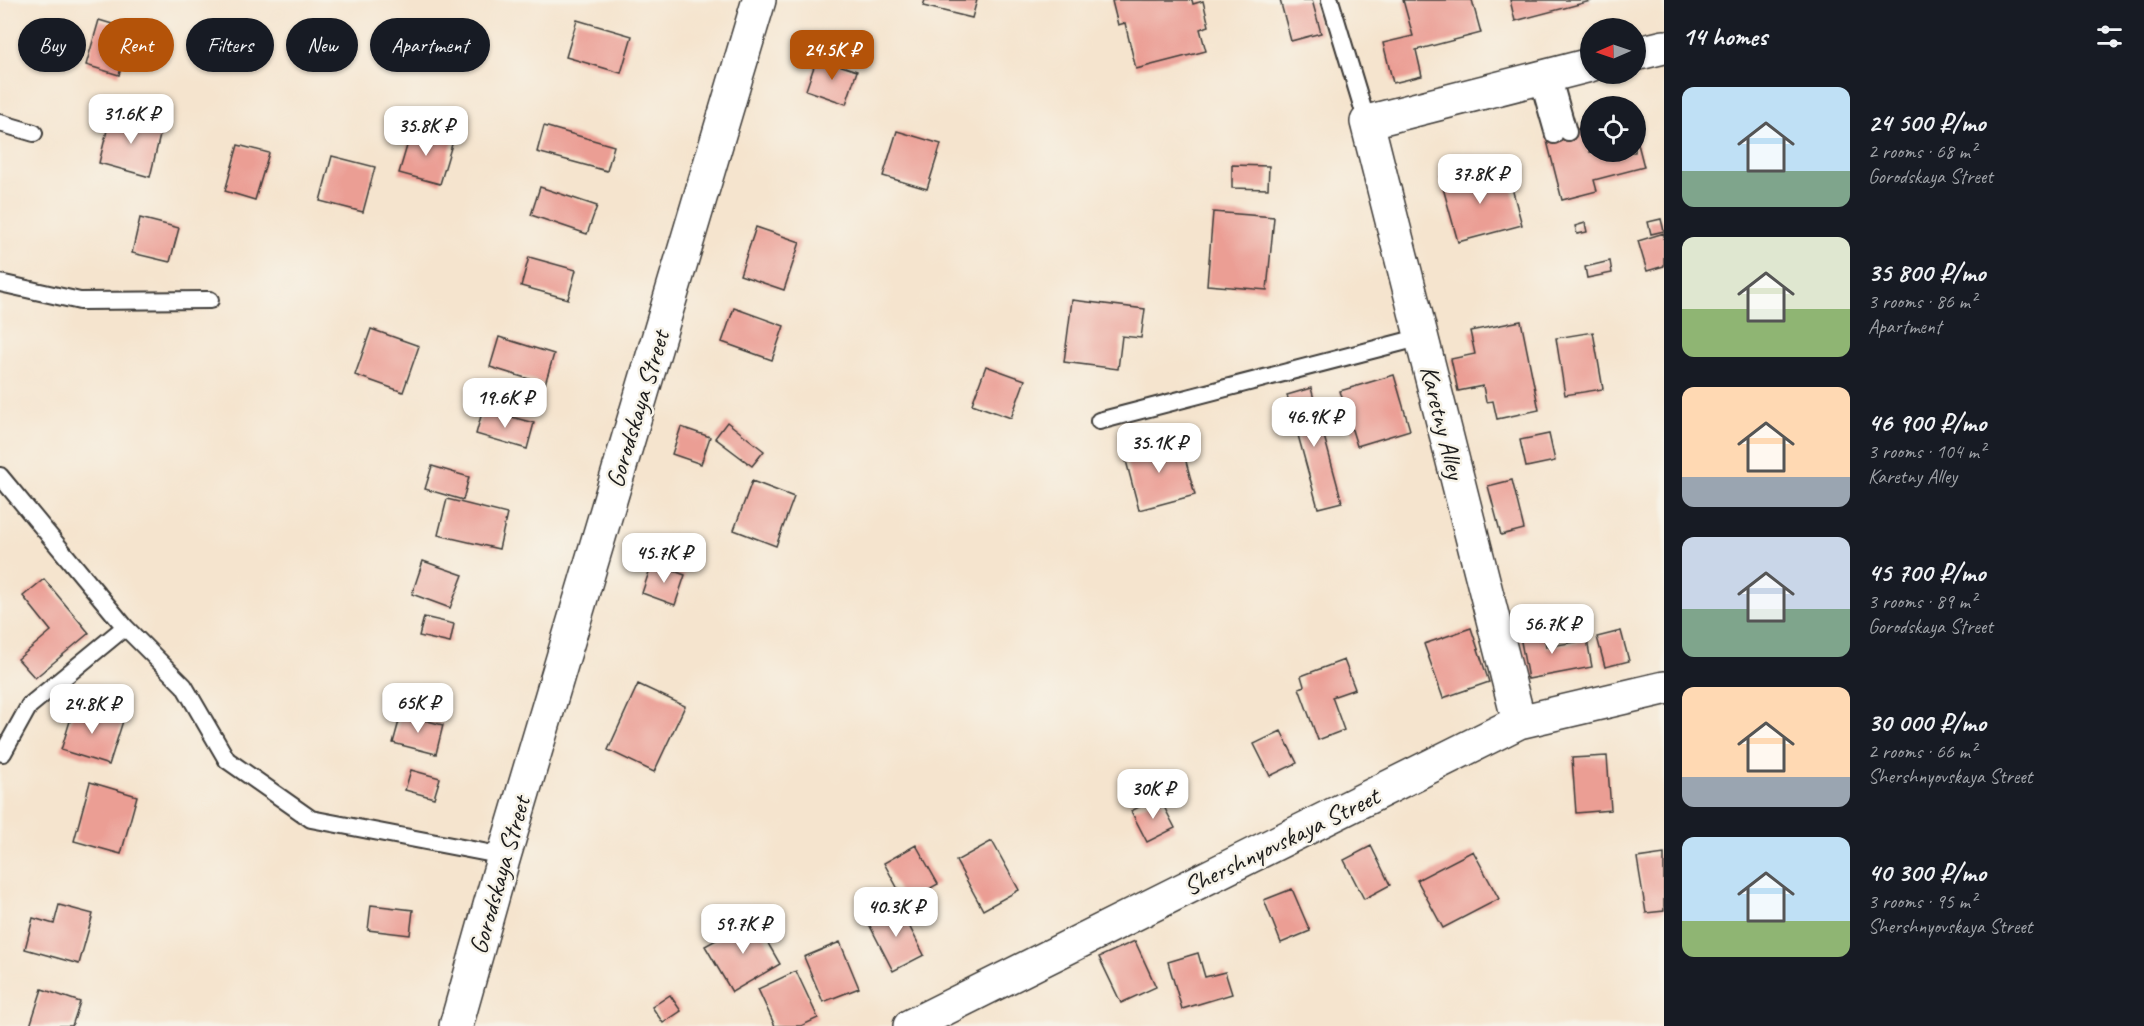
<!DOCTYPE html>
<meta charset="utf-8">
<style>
:root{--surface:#171b24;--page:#242831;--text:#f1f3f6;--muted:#9ea1a6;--accent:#b45309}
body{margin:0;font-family:Caveat,sans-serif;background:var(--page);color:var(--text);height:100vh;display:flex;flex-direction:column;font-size:22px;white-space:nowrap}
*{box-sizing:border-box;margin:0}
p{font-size:20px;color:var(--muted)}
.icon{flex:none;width:33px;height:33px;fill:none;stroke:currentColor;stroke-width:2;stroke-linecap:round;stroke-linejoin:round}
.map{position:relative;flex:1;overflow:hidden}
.panel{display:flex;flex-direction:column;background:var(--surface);width:480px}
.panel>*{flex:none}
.guide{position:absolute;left:18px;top:18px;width:570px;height:54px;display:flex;gap:12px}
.needle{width:39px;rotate:268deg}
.buttons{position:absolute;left:1580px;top:18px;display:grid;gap:12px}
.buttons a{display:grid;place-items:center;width:66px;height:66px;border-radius:50%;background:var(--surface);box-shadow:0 2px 4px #0004;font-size:30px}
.price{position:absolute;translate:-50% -51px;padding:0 14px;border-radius:12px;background:#fff;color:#222;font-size:20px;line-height:39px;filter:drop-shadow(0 2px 3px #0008)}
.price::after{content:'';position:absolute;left:50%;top:36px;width:18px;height:14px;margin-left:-9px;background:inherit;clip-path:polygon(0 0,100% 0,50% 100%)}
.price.current{background:var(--accent);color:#fff}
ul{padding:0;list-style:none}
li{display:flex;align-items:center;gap:18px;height:150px;padding:0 18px}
li span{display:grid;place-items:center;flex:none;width:168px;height:120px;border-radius:12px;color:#555}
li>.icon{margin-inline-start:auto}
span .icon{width:72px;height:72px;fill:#fffc;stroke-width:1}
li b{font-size:26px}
h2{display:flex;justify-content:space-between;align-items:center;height:72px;padding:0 18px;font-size:26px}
.pill{padding:0 21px;border-radius:27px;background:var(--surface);box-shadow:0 2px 4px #0004;font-size:21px;line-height:54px}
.pill.current{background:var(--accent);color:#fff}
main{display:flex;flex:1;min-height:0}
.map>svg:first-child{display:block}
</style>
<main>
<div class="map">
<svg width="1664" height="1026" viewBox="0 0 1664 1026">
<rect width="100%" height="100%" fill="#f7f3e8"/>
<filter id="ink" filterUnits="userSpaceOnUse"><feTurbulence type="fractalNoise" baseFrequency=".0167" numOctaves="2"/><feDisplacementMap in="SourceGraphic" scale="12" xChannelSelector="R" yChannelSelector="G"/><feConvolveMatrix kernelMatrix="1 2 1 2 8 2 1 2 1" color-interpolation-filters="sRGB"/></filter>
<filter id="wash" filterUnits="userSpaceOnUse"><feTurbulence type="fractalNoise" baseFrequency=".008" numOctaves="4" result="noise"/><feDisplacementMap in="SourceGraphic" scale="24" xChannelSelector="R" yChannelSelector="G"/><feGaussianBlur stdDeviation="1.35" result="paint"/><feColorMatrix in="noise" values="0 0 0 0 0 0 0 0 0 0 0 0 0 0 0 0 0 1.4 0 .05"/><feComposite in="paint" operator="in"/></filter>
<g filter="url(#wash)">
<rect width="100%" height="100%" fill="#f5e4ce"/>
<g id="blocks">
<path fill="#eb9e94" d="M 925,0 L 977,0 L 972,18 L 923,6 Z
M 1116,0 L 1192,0 L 1193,4 L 1203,1 L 1209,26 L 1200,29 L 1206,51 L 1136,69 L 1125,23 L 1118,25 L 1112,1 Z
M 1280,0 L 1312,0 L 1321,33 L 1291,41 Z
M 1403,0 L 1472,0 L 1481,33 L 1416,50 L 1422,76 L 1393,83 L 1383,43 L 1413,36 Z
M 1510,0 L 1591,0 L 1591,1 L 1515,21 Z
M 99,20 L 132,30 L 119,75 L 86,65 Z
M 577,20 L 632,36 L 621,73 L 566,57 Z
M 817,58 L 857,71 L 846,104 L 806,90 Z
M 111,114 L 162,127 L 150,177 L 99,163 Z
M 544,126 L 614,146 L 607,171 L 537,152 Z
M 1590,126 L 1590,152 L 1635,152 L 1636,136 L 1644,167 L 1594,180 L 1597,191 L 1562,200 L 1546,137 Z
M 412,129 L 453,141 L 440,184 L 399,173 Z
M 897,131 L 941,144 L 927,189 L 883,176 Z
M 238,145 L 269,153 L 255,200 L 225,191 Z
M 332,156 L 375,167 L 363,212 L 320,201 Z
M 1232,165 L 1269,166 L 1268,189 L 1232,188 Z
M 1474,168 L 1479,185 L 1509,177 L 1522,225 L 1458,242 L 1440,177 Z
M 540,187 L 597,206 L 587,234 L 531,215 Z
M 1213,212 L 1274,217 L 1267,290 L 1207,285 Z
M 140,218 L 179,228 L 170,262 L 132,253 Z
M 1661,219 L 1664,231 L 1651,234 L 1648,222 Z
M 1585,223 L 1587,232 L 1577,234 L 1575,226 Z
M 756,227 L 800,242 L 784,290 L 740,275 Z
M 1664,233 L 1664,266 L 1647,271 L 1638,241 Z
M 529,257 L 576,270 L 568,299 L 521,286 Z
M 1610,261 L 1612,273 L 1587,278 L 1585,267 Z
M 1072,300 L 1145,309 L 1141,338 L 1122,336 L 1118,369 L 1064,362 Z
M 734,308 L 784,326 L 772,360 L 722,342 Z
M 1521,321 L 1539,410 L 1497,419 L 1493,401 L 1486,402 L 1483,386 L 1458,391 L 1451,359 L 1475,354 L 1470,331 Z
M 371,329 L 419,346 L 403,392 L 355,375 Z
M 1593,332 L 1603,389 L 1565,395 L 1556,338 Z
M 499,337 L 554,354 L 545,384 L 490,367 Z
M 986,366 L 1025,380 L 1011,418 L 972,404 Z
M 1394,375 L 1410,430 L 1357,446 L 1340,391 Z
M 1311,388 L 1342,502 L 1318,508 L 1287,395 Z
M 483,409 L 534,423 L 527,449 L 476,434 Z
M 727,422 L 764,451 L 752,466 L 715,438 Z
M 681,427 L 710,437 L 701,464 L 672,454 Z
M 1549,434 L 1555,461 L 1526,467 L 1520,440 Z
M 1180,439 L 1195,495 L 1139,510 L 1124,453 Z
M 432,466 L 469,477 L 463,500 L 425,489 Z
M 1512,480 L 1524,529 L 1501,535 L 1488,486 Z
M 752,481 L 794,497 L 776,546 L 734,530 Z
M 447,499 L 507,514 L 499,549 L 438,535 Z
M 423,561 L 463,575 L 450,608 L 412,594 Z
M 652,563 L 685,575 L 675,605 L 642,593 Z
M 44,579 L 89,633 L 35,678 L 18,659 L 51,631 L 23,596 Z
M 424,617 L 454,624 L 450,643 L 419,636 Z
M 1543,627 L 1546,647 L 1587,640 L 1592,667 L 1528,679 L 1519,631 Z
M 1471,628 L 1489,682 L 1443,698 L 1424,644 Z
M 1621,631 L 1629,661 L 1605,667 L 1597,637 Z
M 1344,660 L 1355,689 L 1332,697 L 1344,730 L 1318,740 L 1299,688 L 1304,686 L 1301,676 Z
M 638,684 L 685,706 L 654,772 L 608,750 Z
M 75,705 L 123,721 L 109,765 L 61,750 Z
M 401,714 L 443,725 L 436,754 L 393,743 Z
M 1281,731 L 1297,763 L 1270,776 L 1254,744 Z
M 1607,756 L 1611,810 L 1576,813 L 1572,758 Z
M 411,770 L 440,778 L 434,798 L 405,790 Z
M 90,782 L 137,796 L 121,854 L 74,841 Z
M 1159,797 L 1175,828 L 1147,842 L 1131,811 Z
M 992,841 L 1019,890 L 983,910 L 956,861 Z
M 916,845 L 938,884 L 905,902 L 884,863 Z
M 1371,846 L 1390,885 L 1364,899 L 1344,860 Z
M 1473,851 L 1499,899 L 1443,928 L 1417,880 Z
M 1664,854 L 1664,911 L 1646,913 L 1637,858 Z
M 1292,889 L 1310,931 L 1281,943 L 1264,900 Z
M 59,905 L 93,914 L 79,964 L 25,949 L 33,918 L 54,924 Z
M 371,905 L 413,910 L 410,935 L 368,930 Z
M 899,906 L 924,955 L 893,971 L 868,922 Z
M 754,919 L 780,964 L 732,992 L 705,946 Z
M 1135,941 L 1156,987 L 1121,1003 L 1099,957 Z
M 840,942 L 859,988 L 823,1002 L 804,957 Z
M 1198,953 L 1205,977 L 1225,972 L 1232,994 L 1182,1009 L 1168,962 Z
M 796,971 L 818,1018 L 801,1026 L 775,1026 L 758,989 Z
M 42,989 L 80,1002 L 72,1026 L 30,1026 Z
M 670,995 L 681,1011 L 663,1023 L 652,1007 Z"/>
</g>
</g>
<g filter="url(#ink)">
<use href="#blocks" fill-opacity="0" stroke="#3d3a37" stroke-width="1.5"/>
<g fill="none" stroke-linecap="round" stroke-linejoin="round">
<defs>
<path id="service" d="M 1330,0 L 1367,122
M 1552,75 L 1568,132
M 1538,79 L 1554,135
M 0,123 L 34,133
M 0,283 L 80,301 L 210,300
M 1099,421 L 1422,337
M 0,476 L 125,627 L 184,686 L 227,760 L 311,819 L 504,856
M 3,753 L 29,706 L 125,627"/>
<path id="minor" d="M 1635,54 L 1664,47
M 1519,722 L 1367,122 L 1590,65
M 910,1026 L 1519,722 L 1664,688"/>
<path id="tertiary" d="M 456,1026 L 504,856 L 759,0"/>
</defs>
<use href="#service" stroke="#3d3a37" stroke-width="20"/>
<use href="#minor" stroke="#3d3a37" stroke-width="36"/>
<use href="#tertiary" stroke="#3d3a37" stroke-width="36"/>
<use href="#service" stroke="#fff" stroke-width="16"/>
<use href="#minor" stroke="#fff" stroke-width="33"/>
<use href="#tertiary" stroke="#fff" stroke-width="33"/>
</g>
</g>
<g text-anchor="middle" stroke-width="5" stroke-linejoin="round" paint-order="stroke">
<g font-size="26" fill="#1c1c1c" stroke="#f7f3e8">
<text transform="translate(637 409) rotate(-73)" y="9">Gorodskaya Street</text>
<text transform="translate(1443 422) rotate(76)" y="9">Karetny Alley</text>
<text transform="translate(1281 841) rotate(-26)" y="9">Shershnyovskaya Street</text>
<text transform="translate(499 875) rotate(-74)" y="9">Gorodskaya Street</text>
</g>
</g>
</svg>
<div class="buttons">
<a><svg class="needle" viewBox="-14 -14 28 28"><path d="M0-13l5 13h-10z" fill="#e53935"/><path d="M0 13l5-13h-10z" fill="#9ea1a6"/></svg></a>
<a><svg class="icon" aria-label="locate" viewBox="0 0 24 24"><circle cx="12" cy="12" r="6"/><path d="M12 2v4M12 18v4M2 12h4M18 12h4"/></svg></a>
</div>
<b class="price current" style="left:832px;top:81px">24.5K ₽</b>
<b class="price" style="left:131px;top:145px">31.6K ₽</b>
<b class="price" style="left:426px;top:157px">35.8K ₽</b>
<b class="price" style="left:1480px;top:205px">37.8K ₽</b>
<b class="price" style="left:505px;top:429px">19.6K ₽</b>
<b class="price" style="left:1314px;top:448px">46.9K ₽</b>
<b class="price" style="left:1159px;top:474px">35.1K ₽</b>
<b class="price" style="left:664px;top:584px">45.7K ₽</b>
<b class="price" style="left:1552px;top:655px">56.7K ₽</b>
<b class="price" style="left:418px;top:734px">65K ₽</b>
<b class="price" style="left:92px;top:735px">24.8K ₽</b>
<b class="price" style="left:1153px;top:820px">30K ₽</b>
<b class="price" style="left:896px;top:938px">40.3K ₽</b>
<b class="price" style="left:743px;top:955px">59.7K ₽</b>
<div class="guide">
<a class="pill">Buy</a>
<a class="pill current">Rent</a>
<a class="pill">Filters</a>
<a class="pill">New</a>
<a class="pill">Apartment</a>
</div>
</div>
<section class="panel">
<h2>14 homes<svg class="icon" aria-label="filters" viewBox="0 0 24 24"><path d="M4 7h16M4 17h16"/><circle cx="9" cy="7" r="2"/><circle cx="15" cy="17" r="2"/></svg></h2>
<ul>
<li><span style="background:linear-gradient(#bfe0f5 70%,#7fa58c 0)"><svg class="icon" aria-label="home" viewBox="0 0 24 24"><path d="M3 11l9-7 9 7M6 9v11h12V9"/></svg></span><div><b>24 500 ₽/mo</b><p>2 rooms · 68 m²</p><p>Gorodskaya Street</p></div></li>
<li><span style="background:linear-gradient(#dfe7d0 60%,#8fb573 0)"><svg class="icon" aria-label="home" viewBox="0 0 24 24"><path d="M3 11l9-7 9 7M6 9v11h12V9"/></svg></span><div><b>35 800 ₽/mo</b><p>3 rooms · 86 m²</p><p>Apartment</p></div></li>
<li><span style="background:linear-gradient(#ffd9b3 75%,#9aa5b1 0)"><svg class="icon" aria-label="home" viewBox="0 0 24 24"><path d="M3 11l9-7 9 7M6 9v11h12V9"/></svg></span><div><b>46 900 ₽/mo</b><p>3 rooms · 104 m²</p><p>Karetny Alley</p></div></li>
<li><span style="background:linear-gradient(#c9d6e8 60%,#7fa58c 0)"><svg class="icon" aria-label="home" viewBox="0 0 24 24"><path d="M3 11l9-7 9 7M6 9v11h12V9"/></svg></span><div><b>45 700 ₽/mo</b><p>3 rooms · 89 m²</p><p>Gorodskaya Street</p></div></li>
<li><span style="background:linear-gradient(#ffd9b3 75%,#9aa5b1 0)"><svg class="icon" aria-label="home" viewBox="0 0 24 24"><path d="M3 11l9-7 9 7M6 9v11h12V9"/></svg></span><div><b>30 000 ₽/mo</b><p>2 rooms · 66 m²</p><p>Shershnyovskaya Street</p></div></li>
<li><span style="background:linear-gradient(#bfe0f5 70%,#8fb573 0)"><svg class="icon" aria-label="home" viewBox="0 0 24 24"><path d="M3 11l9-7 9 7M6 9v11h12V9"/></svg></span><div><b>40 300 ₽/mo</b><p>3 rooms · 95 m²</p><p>Shershnyovskaya Street</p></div></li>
</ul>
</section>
</main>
